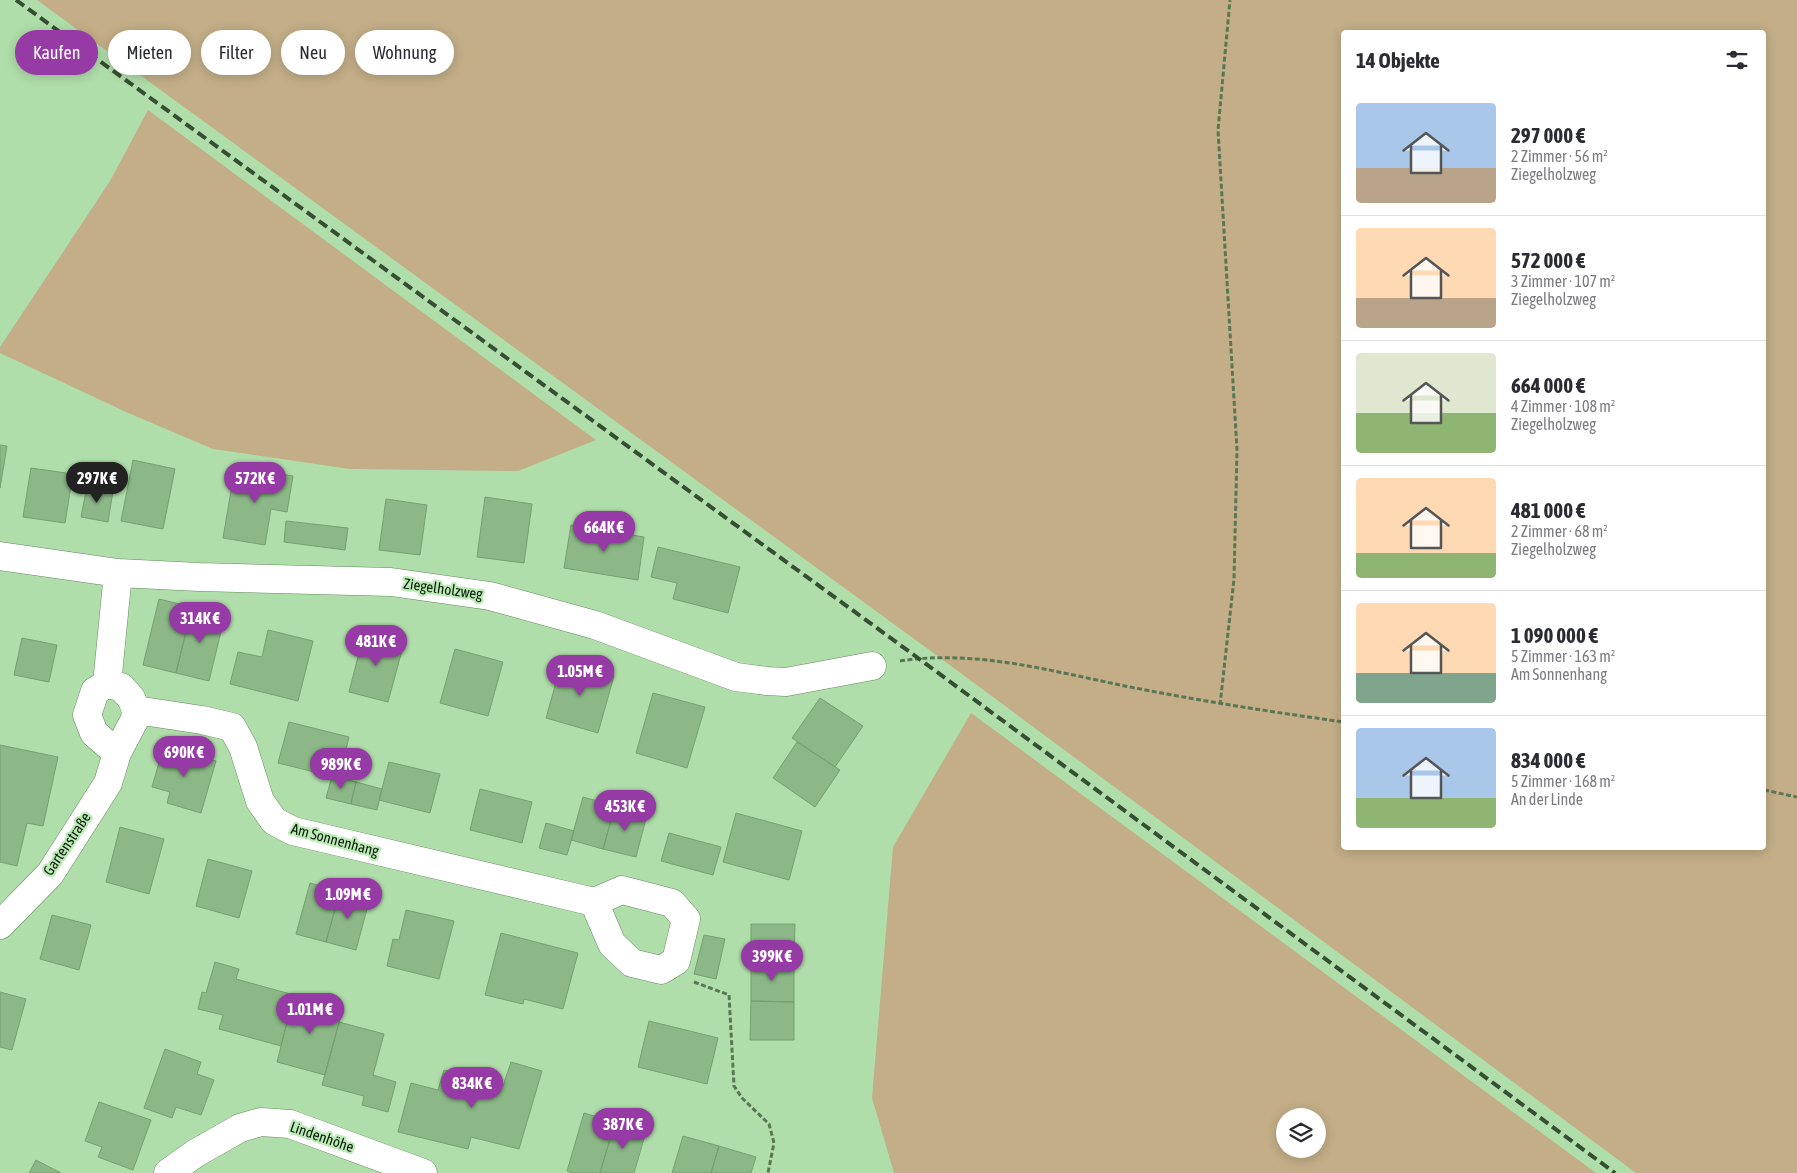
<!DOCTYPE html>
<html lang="de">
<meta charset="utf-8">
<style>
:root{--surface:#fff;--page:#f7f7f7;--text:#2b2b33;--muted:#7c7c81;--line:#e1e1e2;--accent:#963aa5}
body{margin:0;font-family:"Asap Condensed",sans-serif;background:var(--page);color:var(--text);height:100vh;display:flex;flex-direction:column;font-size:19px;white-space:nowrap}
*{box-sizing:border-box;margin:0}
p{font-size:16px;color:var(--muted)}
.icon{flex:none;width:28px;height:28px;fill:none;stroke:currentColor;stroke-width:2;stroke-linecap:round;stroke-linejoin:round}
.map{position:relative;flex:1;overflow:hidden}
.drawer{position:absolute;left:1341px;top:30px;width:425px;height:820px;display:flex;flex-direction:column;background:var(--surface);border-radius:5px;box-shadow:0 2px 12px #0003}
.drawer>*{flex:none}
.top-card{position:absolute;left:15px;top:30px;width:475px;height:45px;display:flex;gap:10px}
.tools{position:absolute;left:1276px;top:1108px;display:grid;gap:10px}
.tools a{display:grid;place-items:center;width:50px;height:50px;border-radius:50%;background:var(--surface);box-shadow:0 2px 12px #0003;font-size:25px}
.price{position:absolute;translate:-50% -42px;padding:0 11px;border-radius:18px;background:var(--accent);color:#fff;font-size:16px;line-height:32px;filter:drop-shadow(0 1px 2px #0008)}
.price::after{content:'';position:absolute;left:50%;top:30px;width:15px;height:11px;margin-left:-8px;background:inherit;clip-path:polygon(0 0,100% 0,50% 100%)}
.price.on{background:#222;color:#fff}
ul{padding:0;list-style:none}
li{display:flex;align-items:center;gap:15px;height:125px;padding:0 15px}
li+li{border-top:1px solid var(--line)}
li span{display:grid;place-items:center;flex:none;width:140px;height:100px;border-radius:5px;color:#555}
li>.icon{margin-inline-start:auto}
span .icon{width:60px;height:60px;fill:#fffc;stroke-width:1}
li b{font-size:21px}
h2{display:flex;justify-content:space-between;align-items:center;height:60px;padding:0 15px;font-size:21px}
.chip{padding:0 18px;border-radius:22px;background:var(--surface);box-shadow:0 2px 12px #0003;font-size:18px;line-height:45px}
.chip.on{background:var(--accent);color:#fff}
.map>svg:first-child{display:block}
</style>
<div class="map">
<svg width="1797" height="1173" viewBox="0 0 1797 1173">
<rect width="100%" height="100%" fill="#b0deaa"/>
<path fill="#c3ae87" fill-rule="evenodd" d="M 37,0 L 1797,0 L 1797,1173 L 1636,1173 L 928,649 ZM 1344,32 L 1764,32 L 1764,848 L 1344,848 Z
M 148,110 L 596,440 L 518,471 L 350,469 L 213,449 L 126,412 L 0,353 L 0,347 L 110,181 Z
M 971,713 L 1596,1173 L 894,1173 L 872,1098 L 893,847 ZM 1285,1116 L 1318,1116 L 1318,1149 L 1285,1149 Z"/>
<path fill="#8bb886" stroke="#75a170" d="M 0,445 L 7,446 L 0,488 Z
M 133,460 L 175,469 L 163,529 L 121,521 Z
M 235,467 L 293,476 L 287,512 L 271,509 L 265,545 L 223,538 Z
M 31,468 L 73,474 L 65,523 L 23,517 Z
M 87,486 L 113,491 L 108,522 L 81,517 Z
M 485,497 L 532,504 L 524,563 L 477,557 Z
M 386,499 L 427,505 L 420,555 L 379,550 Z
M 286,521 L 348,528 L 345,550 L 284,542 Z
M 571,525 L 644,537 L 638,580 L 564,568 Z
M 658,547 L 740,567 L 728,613 L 673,599 L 677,583 L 651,577 Z
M 159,599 L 192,607 L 176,673 L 143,665 Z
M 192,607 L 225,615 L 209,681 L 176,673 Z
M 268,630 L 313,641 L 298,701 L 230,684 L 238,652 L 262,657 Z
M 364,633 L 404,643 L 388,702 L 349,692 Z
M 22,638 L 57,645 L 49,682 L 14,675 Z
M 455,649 L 503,662 L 488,716 L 440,703 Z
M 562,661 L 614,676 L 598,733 L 546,718 Z
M 653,693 L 705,707 L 687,768 L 636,753 Z
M 820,698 L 863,726 L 835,767 L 792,738 Z
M 289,722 L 349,737 L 339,778 L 278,763 Z
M 797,742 L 840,770 L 815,807 L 773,778 Z
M 0,745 L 58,757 L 43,826 L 27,823 L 17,866 L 0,862 Z
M 164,745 L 216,761 L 201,813 L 167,803 L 170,792 L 152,787 Z
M 389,762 L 440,774 L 430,813 L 379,800 Z
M 332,776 L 356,782 L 351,804 L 326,798 Z
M 356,782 L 382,789 L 377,810 L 351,804 Z
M 480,789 L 532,802 L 522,843 L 470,830 Z
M 583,797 L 615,806 L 603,849 L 571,840 Z
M 615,806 L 647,815 L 636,857 L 603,849 Z
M 736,813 L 802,831 L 789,880 L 723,862 Z
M 546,823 L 574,831 L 567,855 L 539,848 Z
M 120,827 L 164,839 L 149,894 L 106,882 Z
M 669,833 L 721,847 L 713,875 L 661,861 Z
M 208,859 L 252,871 L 239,918 L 196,906 Z
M 310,883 L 340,891 L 326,942 L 296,934 Z
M 340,891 L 370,898 L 356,950 L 326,942 Z
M 406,910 L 454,921 L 439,979 L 387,966 L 393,939 L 399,940 Z
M 52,915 L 91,925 L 79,970 L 40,959 Z
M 751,924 L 795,924 L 794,963 L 751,962 Z
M 501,933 L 578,953 L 563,1009 L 524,999 L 523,1004 L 485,995 Z
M 704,935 L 725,939 L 716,979 L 694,974 Z
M 215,962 L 239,969 L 236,979 L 294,995 L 281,1046 L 219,1029 L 223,1015 L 198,1009 L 202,992 L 206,993 Z
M 751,962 L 794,963 L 794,1002 L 751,1001 Z
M 0,992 L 26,999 L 12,1050 L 0,1047 Z
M 294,995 L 343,1008 L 325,1075 L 277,1062 Z
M 751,1001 L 794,1002 L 794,1040 L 750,1040 Z
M 649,1021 L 718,1038 L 707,1084 L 638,1067 Z
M 339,1022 L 384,1034 L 373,1075 L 396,1082 L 388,1112 L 362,1105 L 364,1096 L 322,1085 Z
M 165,1049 L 201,1062 L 197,1074 L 214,1080 L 201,1115 L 176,1107 L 172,1118 L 144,1108 Z
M 511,1062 L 542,1071 L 519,1149 L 471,1137 L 468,1149 L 398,1132 L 411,1083 L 438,1090 L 444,1070 L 503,1086 Z
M 99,1102 L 151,1120 L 133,1170 L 98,1157 L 102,1147 L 85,1141 Z
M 584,1113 L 615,1122 L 600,1173 L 572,1173 L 567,1171 Z
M 615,1122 L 646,1132 L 634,1173 L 600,1173 Z
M 683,1136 L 719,1146 L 711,1173 L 672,1173 Z
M 719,1146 L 756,1157 L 751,1173 L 711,1173 Z
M 36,1160 L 61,1173 L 29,1173 Z"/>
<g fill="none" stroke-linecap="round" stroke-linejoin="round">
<defs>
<path id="minor" d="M 0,556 L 118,573 L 199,577 L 391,582 L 490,596 L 595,625 L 736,677 L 766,681 L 786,682 L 872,666
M 107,684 L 118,573
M 136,710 L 202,720 L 232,727 L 243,747 L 260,801 L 274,821 L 293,831 L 594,902 L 612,944 L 632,963 L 661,970 L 676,961 L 686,919 L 672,903 L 622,890 L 594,902
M 0,925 L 50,874 L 108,783 L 117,753 L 135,719 L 136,710 L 131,698 L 121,687 L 107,684 L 95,691 L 87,715 L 94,733 L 117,753
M 168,1173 L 196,1153 L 240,1128 L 261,1122 L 290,1124 L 423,1173"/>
</defs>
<use href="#minor" stroke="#608b5b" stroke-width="29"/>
<path stroke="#597755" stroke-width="3" stroke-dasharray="5 2.5" stroke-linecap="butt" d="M 900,661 C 976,649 1055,672 1130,687 C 1201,701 1272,712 1344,722
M 1220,705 L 1234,579 L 1237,450 L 1218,130 L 1230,0
M 1764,790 L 1797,797
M 694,982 L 729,995 L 734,1086 L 742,1098 L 769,1124 L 774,1143 L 768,1173"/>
<use href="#minor" stroke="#fff" stroke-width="28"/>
<path stroke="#364e33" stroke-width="4" stroke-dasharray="10 5" stroke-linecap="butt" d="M 16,0 L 918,658 L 1615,1173"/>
</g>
<g text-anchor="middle" stroke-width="4.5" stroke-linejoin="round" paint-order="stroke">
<g font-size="15" fill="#0b1c09" stroke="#bdebb7">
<text transform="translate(443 589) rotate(8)" y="5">Ziegelholzweg</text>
<text transform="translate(335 840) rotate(15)" y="5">Am Sonnenhang</text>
<text transform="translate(67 844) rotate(-56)" y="5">Gartenstraße</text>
<text transform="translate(322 1137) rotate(19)" y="5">Lindenhöhe</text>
</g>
</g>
</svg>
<div class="tools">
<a><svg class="icon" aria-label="layers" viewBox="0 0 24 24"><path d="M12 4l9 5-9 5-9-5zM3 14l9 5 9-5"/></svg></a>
</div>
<b class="price on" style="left:97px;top:504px">297K €</b>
<b class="price" style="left:255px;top:504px">572K €</b>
<b class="price" style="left:604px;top:553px">664K €</b>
<b class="price" style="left:200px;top:644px">314K €</b>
<b class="price" style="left:376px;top:667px">481K €</b>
<b class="price" style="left:580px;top:697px">1.05M €</b>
<b class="price" style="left:184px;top:778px">690K €</b>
<b class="price" style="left:341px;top:790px">989K €</b>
<b class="price" style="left:625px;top:832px">453K €</b>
<b class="price" style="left:348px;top:920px">1.09M €</b>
<b class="price" style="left:772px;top:982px">399K €</b>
<b class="price" style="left:310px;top:1035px">1.01M €</b>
<b class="price" style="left:472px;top:1109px">834K €</b>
<b class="price" style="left:623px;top:1150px">387K €</b>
<div class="top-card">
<a class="chip on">Kaufen</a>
<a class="chip">Mieten</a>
<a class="chip">Filter</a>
<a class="chip">Neu</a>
<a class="chip">Wohnung</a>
</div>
<section class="drawer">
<h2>14 Objekte<svg class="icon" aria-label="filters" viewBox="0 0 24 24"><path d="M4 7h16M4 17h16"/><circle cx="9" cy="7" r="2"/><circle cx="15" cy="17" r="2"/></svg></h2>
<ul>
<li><span style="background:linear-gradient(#a9c7e8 65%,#b9a48a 0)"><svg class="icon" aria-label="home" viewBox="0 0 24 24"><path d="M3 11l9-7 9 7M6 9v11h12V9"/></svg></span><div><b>297 000 €</b><p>2 Zimmer · 56 m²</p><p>Ziegelholzweg</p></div></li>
<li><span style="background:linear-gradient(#ffd9b3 70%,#b9a48a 0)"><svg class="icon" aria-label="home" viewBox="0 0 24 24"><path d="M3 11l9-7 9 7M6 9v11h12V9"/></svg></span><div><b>572 000 €</b><p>3 Zimmer · 107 m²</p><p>Ziegelholzweg</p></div></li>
<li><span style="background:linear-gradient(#dfe7d0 60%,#8fb573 0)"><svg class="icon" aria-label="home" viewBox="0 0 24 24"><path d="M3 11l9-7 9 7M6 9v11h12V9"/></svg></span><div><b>664 000 €</b><p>4 Zimmer · 108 m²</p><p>Ziegelholzweg</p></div></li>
<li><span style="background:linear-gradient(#ffd9b3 75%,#8fb573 0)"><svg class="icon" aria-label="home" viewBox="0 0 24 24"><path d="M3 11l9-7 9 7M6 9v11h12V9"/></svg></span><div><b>481 000 €</b><p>2 Zimmer · 68 m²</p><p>Ziegelholzweg</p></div></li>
<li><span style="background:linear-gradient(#ffd9b3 70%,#7fa58c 0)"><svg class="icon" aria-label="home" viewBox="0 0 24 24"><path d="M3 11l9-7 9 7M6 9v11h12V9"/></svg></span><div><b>1 090 000 €</b><p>5 Zimmer · 163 m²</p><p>Am Sonnenhang</p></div></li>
<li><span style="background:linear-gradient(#a9c7e8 70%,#8fb573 0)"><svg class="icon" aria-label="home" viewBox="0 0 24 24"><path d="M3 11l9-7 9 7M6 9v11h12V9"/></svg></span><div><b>834 000 €</b><p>5 Zimmer · 168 m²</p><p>An der Linde</p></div></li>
</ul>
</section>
</div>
